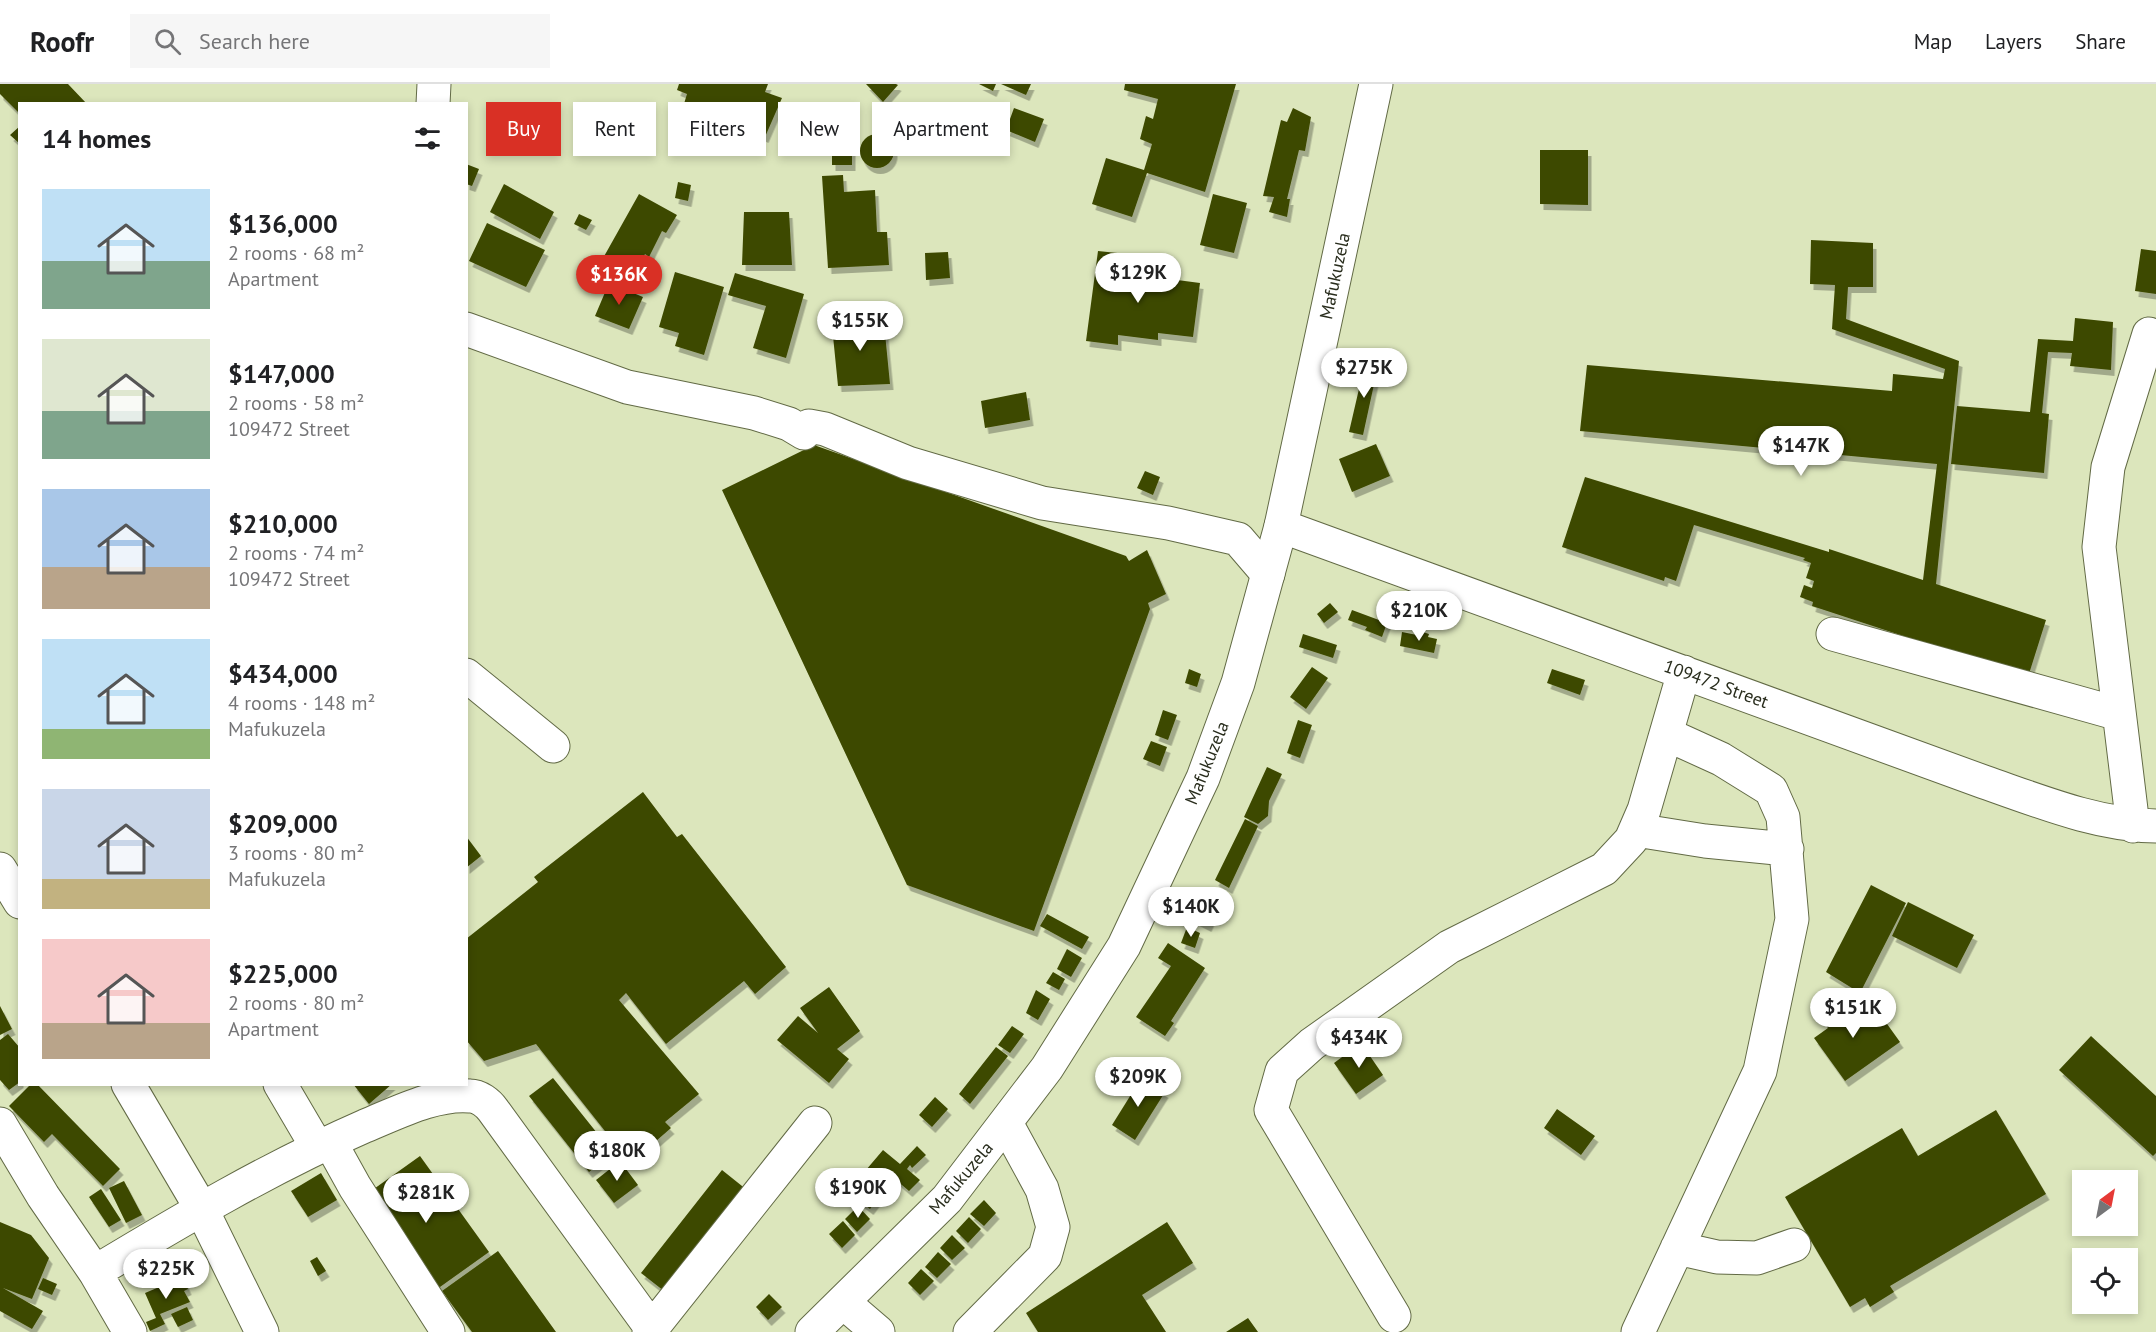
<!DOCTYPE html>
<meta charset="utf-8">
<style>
:root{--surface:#fff;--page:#f6f6f6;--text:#202124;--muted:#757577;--line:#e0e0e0;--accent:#d93025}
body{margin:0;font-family:"PT Sans",sans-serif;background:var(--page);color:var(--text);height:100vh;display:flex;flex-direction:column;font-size:22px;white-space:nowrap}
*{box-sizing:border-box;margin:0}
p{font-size:20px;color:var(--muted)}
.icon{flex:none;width:33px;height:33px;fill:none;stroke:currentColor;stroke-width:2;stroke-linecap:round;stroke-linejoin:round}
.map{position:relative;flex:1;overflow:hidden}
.sheet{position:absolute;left:18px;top:18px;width:450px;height:984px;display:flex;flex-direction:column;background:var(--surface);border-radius:0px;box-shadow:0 3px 9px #0003}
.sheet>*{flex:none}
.top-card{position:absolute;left:486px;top:18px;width:570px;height:54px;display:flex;gap:12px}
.needle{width:39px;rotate:32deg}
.fabs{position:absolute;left:2072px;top:1086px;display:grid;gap:12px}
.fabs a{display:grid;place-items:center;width:66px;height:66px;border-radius:0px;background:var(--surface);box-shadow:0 3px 9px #0003;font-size:30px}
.price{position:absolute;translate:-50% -51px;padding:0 14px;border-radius:21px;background:#fff;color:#222;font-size:20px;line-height:39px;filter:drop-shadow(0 2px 3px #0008)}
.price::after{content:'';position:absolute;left:50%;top:36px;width:18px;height:14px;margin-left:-9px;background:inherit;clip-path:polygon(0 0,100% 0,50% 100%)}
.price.active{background:var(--accent);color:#fff}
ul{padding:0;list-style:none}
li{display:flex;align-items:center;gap:18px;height:150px;padding:0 24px}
li span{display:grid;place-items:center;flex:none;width:168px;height:120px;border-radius:0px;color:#555}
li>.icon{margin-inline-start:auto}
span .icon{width:72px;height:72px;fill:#fffc;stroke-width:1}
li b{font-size:26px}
h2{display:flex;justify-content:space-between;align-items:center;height:72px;padding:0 24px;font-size:26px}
.chip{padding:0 21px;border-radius:0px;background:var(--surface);box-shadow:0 3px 9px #0003;font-size:21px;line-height:54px}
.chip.active{background:var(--accent);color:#fff}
header{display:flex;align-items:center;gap:36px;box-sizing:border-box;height:84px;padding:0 30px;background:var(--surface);border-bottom:2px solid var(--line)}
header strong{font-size:28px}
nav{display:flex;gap:33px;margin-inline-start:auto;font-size:21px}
.search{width:420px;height:54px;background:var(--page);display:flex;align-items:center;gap:15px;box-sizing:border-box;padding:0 21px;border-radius:0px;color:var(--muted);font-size:22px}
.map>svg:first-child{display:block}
</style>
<header>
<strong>Roofr</strong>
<div class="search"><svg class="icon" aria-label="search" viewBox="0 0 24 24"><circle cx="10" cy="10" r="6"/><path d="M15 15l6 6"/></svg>Search here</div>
<nav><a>Map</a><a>Layers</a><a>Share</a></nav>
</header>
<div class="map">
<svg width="2156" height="1248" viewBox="0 0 2156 1248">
<defs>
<filter id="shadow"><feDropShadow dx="3.5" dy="6" stdDeviation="0" flood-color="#0004"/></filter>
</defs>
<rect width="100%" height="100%" fill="#dce6bc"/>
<path fill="#3e4900" filter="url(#shadow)" d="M 0,0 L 68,0 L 87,20 L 20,20 L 20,30 L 0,10 Z
M 679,0 L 768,0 L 765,8 L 782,14 L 765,53 L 748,45 L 747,50 L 683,23 L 687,10 L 677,6 Z
M 866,0 L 896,0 L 898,1 L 883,18 Z
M 979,0 L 996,0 L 993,7 Z
M 1001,0 L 1031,0 L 1026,11 Z
M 1125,0 L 1236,0 L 1205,108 L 1147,89 L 1132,133 L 1092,120 L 1106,74 L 1144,86 L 1152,60 L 1140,55 L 1146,32 L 1153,35 L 1158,15 L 1124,6 Z
M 1014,24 L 1044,35 L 1035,58 L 1006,46 Z
M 1293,24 L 1311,33 L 1305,67 L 1299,66 L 1287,115 L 1290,115 L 1287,133 L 1269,128 L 1274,113 L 1263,112 L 1281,36 L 1287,38 Z
M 822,30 L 843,32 L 842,53 L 820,52 Z
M 20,42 L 20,60 L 10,51 Z
M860 67a17 17 0 1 1 34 0a17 17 0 1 1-34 0Z
M 832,61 L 852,61 L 852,81 L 832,81 Z
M 1540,66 L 1588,66 L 1588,121 L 1540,120 Z
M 466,80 L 479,85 L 472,102 L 466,100 Z
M 843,91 L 844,108 L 875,106 L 877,148 L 887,148 L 889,181 L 828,184 L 822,92 Z
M 678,98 L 691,101 L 688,117 L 675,114 Z
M 504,100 L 554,128 L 540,155 L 490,128 Z
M 639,110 L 677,131 L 666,149 L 662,147 L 649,173 L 645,170 L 634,192 L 602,176 Z
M 1213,110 L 1247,119 L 1234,169 L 1200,161 Z
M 744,128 L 789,128 L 792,181 L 742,181 Z
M 579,130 L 592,136 L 586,146 L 574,140 Z
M 487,139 L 545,166 L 526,203 L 469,177 Z
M 1811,156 L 1873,159 L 1873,203 L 1848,203 L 1846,235 L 1959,277 L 1936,500 L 2046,536 L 2028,593 L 1812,522 L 1813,518 L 1800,513 L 1804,501 L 1812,504 L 1814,497 L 1806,494 L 1811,479 L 1803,476 L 1805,474 L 1694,441 L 1676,497 L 1665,493 L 1664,497 L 1562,463 L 1585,393 L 1829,468 L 1829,465 L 1923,496 L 1937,380 L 1580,347 L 1587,281 L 1892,307 L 1893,290 L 1943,295 L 1945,285 L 1832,245 L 1835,201 L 1810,200 Z
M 2141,165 L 2156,167 L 2156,210 L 2135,207 Z
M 1098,167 L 1127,170 L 1124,189 L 1200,199 L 1193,253 L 1158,249 L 1158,256 L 1118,251 L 1118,261 L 1086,257 Z
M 948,168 L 950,194 L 926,196 L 925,169 Z
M 675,188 L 724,203 L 704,271 L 675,262 L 679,249 L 659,243 Z
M 735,189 L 804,210 L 786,274 L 753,264 L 766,222 L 728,211 Z
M 609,199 L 643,213 L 629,245 L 595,232 Z
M 858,229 L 860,243 L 884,239 L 890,300 L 838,302 L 831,232 Z
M 2075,234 L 2113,238 L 2111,286 L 2070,282 L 2072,269 L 2048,268 L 2042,329 L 2049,330 L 2044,389 L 1951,380 L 1957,322 L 2030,328 L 2038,255 L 2073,257 Z
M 1365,279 L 1378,282 L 1363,351 L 1349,348 Z
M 1026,308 L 1030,336 L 985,344 L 981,317 Z
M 1376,360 L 1390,392 L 1352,408 L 1339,375 Z
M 814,361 L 1126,472 L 1129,477 L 1147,466 L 1166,510 L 1148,519 L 1150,525 L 1034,847 L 907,801 L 722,406 Z
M 1145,387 L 1160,393 L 1153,411 L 1137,404 Z
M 1330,519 L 1338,528 L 1324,539 L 1317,530 Z
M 1352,526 L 1387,539 L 1382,553 L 1365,546 L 1367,543 L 1348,536 Z
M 1402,548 L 1422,552 L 1423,548 L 1429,550 L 1428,553 L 1437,555 L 1434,569 L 1400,562 Z
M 1303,550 L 1337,561 L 1333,574 L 1299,563 Z
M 1312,583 L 1328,594 L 1306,625 L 1290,613 Z
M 1189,585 L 1201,590 L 1197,603 L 1185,599 Z
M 1552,585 L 1585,596 L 1580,611 L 1547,599 Z
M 1163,626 L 1177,631 L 1168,656 L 1155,651 Z
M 1298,636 L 1312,641 L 1300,674 L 1287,669 Z
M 1151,657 L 1167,663 L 1160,682 L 1143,675 Z
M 1267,683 L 1282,690 L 1269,717 L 1268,732 L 1258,740 L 1244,733 Z
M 643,708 L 677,753 L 682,750 L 786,883 L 755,910 L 744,897 L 666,960 L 626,909 L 619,916 L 699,1010 L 665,1038 L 671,1044 L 648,1064 L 637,1051 L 620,1066 L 536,960 L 484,977 L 466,956 L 466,855 L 538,798 L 534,793 Z
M 1245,735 L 1258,742 L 1229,804 L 1215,796 Z
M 466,752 L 481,772 L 466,784 Z
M 1871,801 L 1906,819 L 1860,909 L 1826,888 Z
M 1208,804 L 1222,810 L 1208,842 L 1194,835 Z
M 1908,818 L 1974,851 L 1957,884 L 1892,852 Z
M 1047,830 L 1089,853 L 1082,865 L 1040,842 Z
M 1187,843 L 1200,849 L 1195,864 L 1181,859 Z
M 1168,859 L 1205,884 L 1171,937 L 1174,939 L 1165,952 L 1136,933 L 1171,882 L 1158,874 Z
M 1067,865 L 1082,874 L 1071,893 L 1057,885 Z
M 1053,888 L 1065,895 L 1059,906 L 1046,899 Z
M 829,903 L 860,947 L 837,965 L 849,975 L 829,999 L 777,956 L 798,932 L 818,949 L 800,924 Z
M 1036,906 L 1050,915 L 1038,936 L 1026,929 Z
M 1838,912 L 1857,940 L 1877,926 L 1900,958 L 1845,997 L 1814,954 L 1828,944 L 1817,927 Z
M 0,922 L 12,945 L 0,951 Z
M 1012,942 L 1024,950 L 1010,969 L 998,961 Z
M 8,950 L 20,964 L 20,998 L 9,1006 L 0,996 L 0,956 Z
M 2091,952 L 2156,1012 L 2156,1069 L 2153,1072 L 2059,986 Z
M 1361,959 L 1383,991 L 1356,1010 L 1334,979 Z
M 996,963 L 1008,972 L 970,1020 L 959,1010 Z
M 1142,993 L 1165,1008 L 1135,1056 L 1112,1041 Z
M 553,994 L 613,1069 L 589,1088 L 529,1012 Z
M 31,1000 L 37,1000 L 120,1085 L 103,1102 L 52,1050 L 44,1058 L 9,1022 Z
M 353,1000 L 392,1000 L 369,1020 Z
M 935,1013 L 948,1025 L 932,1043 L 919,1031 Z
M 1557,1025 L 1595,1052 L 1581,1071 L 1544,1044 Z
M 1996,1026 L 2046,1110 L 1890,1202 L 1894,1208 L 1870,1223 L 1865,1214 L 1850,1223 L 1785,1113 L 1902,1044 L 1918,1072 Z
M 917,1062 L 926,1071 L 912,1084 L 910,1081 L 907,1085 L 920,1096 L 909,1107 L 882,1084 L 879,1088 L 891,1097 L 870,1125 L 858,1116 L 873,1095 L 852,1121 L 843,1113 L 883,1066 L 900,1080 Z
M 420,1072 L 489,1168 L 433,1208 L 364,1112 Z
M 620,1077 L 638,1101 L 614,1119 L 596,1096 Z
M 722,1086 L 747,1106 L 664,1207 L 641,1189 Z
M 321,1089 L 337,1116 L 308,1133 L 291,1107 Z
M 124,1097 L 142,1131 L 126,1139 L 109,1104 Z
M 101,1105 L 121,1136 L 109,1143 L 89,1113 Z
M 984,1116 L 996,1129 L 984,1142 L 970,1130 Z
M 858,1122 L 870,1135 L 857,1148 L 845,1135 Z
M 969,1133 L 981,1145 L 968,1159 L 956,1147 Z
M 843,1137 L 855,1151 L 842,1164 L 829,1150 Z
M 0,1138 L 31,1151 L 49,1174 L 32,1215 L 3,1204 L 43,1227 L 32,1245 L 0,1227 Z
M 1167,1138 L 1193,1179 L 1142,1211 L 1166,1248 L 1038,1248 L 1026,1229 Z
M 952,1151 L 965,1164 L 952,1176 L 940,1164 Z
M 498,1167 L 556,1248 L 472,1248 L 442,1207 Z
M 938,1168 L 951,1180 L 937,1194 L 925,1183 Z
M 317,1173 L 326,1187 L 318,1192 L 310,1177 Z
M 921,1185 L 934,1197 L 920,1211 L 908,1199 Z
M 183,1193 L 188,1205 L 184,1207 L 190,1218 L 160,1230 L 165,1240 L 150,1247 L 146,1238 L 156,1234 L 145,1209 Z
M 43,1194 L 57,1200 L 52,1211 L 38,1205 Z
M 769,1210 L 782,1223 L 768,1236 L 756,1223 Z
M 187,1223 L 193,1236 L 178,1243 L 171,1230 Z
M 1248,1234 L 1258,1248 L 1226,1248 Z"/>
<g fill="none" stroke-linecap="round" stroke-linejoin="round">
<defs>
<path id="minor" d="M 433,20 L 434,0
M 466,245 L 627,303 L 754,329 L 789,340 L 804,349 L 809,342 L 825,345 L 908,379 L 1042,419 L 1168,439 L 1238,455 L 1268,490
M 1281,442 L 1984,698 C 2039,717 2097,741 2156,742
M 1833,550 L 2119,630
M 466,591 L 553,662
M 2133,742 L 2099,463 L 2108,383 L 2149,250
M 1636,746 L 1705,757 L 1787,765
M 280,1000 L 317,1063
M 0,1040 L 43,1112 L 95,1188 C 183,1135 271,1083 365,1042 C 397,1029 435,1009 470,1012 C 479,1012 488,1019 493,1026 L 652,1245
M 330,1058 L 355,1103 L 448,1248
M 1677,1164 L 1717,1173 L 1757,1174 L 1794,1161
M 95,1188 L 130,1248
M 843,1218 L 878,1248
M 1394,1232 L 1271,1026 L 1282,987 L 1312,960 L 1449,863 L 1604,785 L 1631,756 L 1644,726 L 1684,588
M 649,1248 L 815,1039
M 970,1248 L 1045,1172 L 1053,1143 L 1042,1105 L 1006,1039
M 1638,1248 L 1760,987 L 1792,835 L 1783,733 L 1771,706 L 1721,675 L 1666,650"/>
<path id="major" d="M 0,785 L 20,818
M 128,1000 L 201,1124 L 262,1248
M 812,1248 L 947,1115 L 1047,984 L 1124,862 L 1203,694 L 1238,599 L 1281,442 L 1376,0"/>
</defs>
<use href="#minor" stroke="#626a45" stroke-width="35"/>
<use href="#major" stroke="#626a45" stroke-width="35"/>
<use href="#minor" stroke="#fff" stroke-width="33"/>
<use href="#major" stroke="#fff" stroke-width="33"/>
</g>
<g text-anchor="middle" stroke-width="6" stroke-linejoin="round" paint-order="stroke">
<g font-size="18" fill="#292d1d" stroke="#fff">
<text transform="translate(1335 192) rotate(-78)" y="6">Mafukuzela</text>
<text transform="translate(1716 600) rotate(20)" y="6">109472 Street</text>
<text transform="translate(1207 679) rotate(-68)" y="6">Mafukuzela</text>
<text transform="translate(961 1094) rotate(-50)" y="6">Mafukuzela</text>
</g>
</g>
</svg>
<div class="fabs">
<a><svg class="needle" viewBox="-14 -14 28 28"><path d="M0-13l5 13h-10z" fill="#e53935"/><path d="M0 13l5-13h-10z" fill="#757577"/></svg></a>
<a><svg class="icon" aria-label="locate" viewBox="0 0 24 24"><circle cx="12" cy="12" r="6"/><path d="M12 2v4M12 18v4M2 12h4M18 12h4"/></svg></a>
</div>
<b class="price" style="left:1138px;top:220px">$129K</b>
<b class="price active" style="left:619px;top:222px">$136K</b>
<b class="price" style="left:860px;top:268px">$155K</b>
<b class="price" style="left:1364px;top:315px">$275K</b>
<b class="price" style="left:1801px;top:393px">$147K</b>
<b class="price" style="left:1419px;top:558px">$210K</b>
<b class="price" style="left:1191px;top:854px">$140K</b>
<b class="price" style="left:1853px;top:955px">$151K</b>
<b class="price" style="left:1359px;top:985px">$434K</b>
<b class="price" style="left:1138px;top:1024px">$209K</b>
<b class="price" style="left:617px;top:1098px">$180K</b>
<b class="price" style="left:858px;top:1135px">$190K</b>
<b class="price" style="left:426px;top:1140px">$281K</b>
<b class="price" style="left:166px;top:1216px">$225K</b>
<div class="top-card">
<a class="chip active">Buy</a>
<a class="chip">Rent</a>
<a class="chip">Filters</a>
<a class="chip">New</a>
<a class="chip">Apartment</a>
</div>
<section class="sheet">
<h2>14 homes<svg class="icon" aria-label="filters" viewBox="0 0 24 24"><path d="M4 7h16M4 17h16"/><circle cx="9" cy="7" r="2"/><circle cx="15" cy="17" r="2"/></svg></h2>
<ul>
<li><span style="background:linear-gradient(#bfe0f5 60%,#7fa58c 0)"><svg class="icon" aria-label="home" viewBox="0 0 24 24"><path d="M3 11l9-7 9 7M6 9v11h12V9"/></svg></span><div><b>$136,000</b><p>2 rooms · 68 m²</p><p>Apartment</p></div></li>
<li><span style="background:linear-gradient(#dfe7d0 60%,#7fa58c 0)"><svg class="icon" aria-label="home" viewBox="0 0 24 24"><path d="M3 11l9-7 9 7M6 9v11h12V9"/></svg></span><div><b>$147,000</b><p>2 rooms · 58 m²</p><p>109472 Street</p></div></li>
<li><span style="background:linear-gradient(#a9c7e8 65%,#b9a48a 0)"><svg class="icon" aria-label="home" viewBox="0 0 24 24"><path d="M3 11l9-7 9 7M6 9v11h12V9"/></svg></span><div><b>$210,000</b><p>2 rooms · 74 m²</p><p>109472 Street</p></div></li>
<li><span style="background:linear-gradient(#bfe0f5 75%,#8fb573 0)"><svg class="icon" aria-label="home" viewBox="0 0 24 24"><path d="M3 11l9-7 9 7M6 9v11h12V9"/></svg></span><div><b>$434,000</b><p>4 rooms · 148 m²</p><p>Mafukuzela</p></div></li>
<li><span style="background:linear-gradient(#c9d6e8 75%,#c2b280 0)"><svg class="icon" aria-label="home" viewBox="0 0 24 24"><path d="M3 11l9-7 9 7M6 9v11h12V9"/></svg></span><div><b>$209,000</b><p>3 rooms · 80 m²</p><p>Mafukuzela</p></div></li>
<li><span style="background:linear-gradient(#f6c9c9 70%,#b9a48a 0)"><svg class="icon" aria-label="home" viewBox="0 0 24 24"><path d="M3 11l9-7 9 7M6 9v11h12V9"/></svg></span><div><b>$225,000</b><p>2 rooms · 80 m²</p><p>Apartment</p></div></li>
</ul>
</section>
</div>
